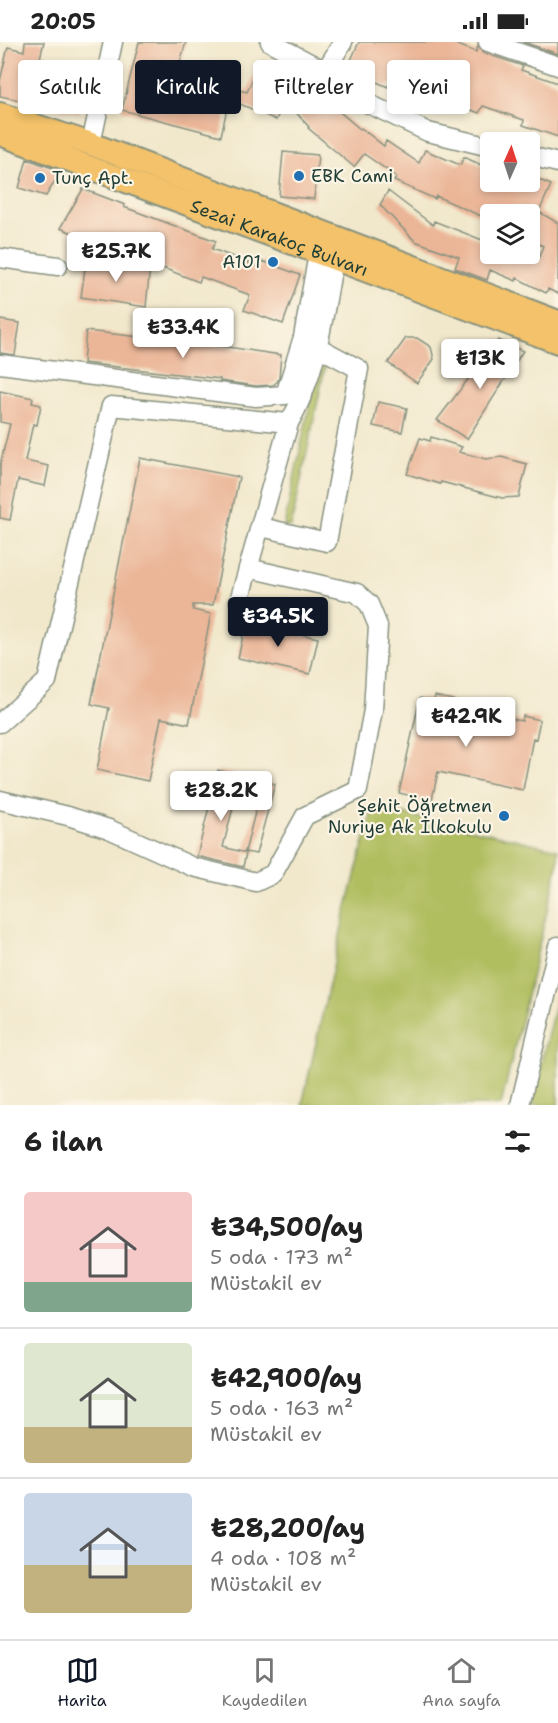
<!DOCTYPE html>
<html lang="tr">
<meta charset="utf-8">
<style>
:root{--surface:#fff;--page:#f6f6f6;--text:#222;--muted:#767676;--line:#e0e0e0;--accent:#111827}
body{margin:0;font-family:"Shantell Sans",sans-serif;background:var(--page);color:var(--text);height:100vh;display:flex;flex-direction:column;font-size:22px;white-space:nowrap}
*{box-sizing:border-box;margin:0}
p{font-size:20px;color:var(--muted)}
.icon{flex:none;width:33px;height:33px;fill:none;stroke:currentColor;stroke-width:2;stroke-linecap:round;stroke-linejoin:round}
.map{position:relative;height:1063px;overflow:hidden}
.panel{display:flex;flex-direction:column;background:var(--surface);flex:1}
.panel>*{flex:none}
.guide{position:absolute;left:18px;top:18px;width:522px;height:54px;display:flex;gap:12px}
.needle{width:39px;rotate:3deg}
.buttons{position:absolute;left:480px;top:90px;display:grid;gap:12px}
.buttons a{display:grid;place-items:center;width:60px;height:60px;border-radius:6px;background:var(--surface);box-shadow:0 3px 9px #0003;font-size:30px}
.price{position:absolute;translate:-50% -51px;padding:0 14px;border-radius:6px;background:#fff;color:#222;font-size:20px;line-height:39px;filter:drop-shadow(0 2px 3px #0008)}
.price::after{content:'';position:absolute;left:50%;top:36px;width:18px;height:14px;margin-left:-9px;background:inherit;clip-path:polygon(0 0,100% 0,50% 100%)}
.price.current{background:var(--accent);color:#fff}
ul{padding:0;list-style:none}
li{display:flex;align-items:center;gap:18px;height:150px;padding:0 24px}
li+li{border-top:2px solid var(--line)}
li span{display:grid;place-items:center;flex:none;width:168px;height:120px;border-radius:6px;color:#555}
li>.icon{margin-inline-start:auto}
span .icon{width:72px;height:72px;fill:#fffc;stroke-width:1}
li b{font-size:26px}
h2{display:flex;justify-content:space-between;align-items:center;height:72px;padding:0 24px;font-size:26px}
.chip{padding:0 21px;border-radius:6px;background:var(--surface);box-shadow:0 3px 9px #0003;font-size:21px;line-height:54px}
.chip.current{background:var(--accent);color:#fff}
.status{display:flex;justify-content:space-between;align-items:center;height:42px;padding:0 30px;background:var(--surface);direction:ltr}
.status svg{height:16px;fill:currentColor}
.tab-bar{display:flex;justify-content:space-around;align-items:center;height:84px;border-top:2px solid var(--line);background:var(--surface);font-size:16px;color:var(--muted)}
.tab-bar a{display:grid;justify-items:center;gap:3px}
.tab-bar .current{color:var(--accent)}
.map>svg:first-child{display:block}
</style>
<div class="status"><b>20:05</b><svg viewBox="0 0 49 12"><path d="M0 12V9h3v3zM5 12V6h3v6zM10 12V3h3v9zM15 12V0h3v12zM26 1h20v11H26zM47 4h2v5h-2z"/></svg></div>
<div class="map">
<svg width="558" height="1063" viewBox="0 0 558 1063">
<rect width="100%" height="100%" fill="#fcf5e5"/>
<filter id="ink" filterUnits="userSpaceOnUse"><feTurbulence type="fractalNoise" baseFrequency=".0167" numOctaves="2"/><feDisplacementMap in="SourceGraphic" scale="12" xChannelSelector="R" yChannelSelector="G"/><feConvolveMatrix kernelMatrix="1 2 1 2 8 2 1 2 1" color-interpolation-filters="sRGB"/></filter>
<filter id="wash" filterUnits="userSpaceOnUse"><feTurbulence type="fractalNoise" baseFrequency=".008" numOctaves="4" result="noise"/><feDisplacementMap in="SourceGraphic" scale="24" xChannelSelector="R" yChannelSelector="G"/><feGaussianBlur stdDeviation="1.35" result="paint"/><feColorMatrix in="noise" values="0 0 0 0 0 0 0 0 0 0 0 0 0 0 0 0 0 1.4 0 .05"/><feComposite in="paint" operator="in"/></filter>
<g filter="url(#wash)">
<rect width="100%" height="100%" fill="#f1e8cc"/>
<path fill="#b1be60" stroke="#687e4a" stroke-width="1.5" d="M 319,318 L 326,320 L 291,485 L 284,484 Z
M 373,765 L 558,807 L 558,823 L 501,1063 L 302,1063 L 344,876 Z
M 558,950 L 558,1063 L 531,1063 Z"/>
<g id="blocks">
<path fill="#ebb698" d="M 25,0 L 44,0 L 40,16 L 90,29 L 79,71 L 0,54 L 0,39 L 8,5 L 24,9 Z
M 139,0 L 186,0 L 176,34 L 247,50 L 261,18 L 297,34 L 360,87 L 361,86 L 384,104 L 386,99 L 419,121 L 425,108 L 460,123 L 464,115 L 490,127 L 490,140 L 531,140 L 533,135 L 551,143 L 539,170 L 558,181 L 558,252 L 548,247 L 546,251 L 517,236 L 516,239 L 490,228 L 487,238 L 455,226 L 459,215 L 415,199 L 380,163 L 388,149 L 433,183 L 434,179 L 490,201 L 490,212 L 522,212 L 538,217 L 543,204 L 530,198 L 530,172 L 490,172 L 490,178 L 436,154 L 435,157 L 394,139 L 397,135 L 364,112 L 354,125 L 308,86 L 309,85 L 285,58 L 276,78 L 229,57 L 221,94 L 122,68 Z
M 359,0 L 450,0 L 476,10 L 478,4 L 484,11 L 523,24 L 521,28 L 558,41 L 558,95 L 523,83 L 524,78 L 483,64 L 479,71 L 456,62 L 457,60 L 417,45 L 413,53 L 389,42 L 388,45 L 347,27 Z
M 523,0 L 558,0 L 558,12 Z
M 283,110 L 318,113 L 314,157 L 279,154 Z
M 27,117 L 61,129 L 46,154 L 19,146 Z
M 83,147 L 125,163 L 124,165 L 216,199 L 212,207 L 260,225 L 262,219 L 300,233 L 283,282 L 244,268 L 250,253 L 201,235 L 199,240 L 60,186 Z
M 86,219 L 150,224 L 146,265 L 81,255 Z
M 0,278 L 20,281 L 15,313 L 0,311 Z
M 86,289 L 214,303 L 281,313 L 279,336 L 277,340 L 273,343 L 256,344 L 220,339 L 220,337 L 83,321 Z
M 406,296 L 417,296 L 431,305 L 434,317 L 417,341 L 388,321 Z
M 498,298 L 523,309 L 467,397 L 437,378 Z
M 0,349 L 33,356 L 32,361 L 41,363 L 37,383 L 33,382 L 25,419 L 49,424 L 45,444 L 18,438 L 10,478 L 0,476 L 0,423 L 10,382 L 0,380 Z
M 378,360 L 407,366 L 402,390 L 373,384 Z
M 431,395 L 462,405 L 459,410 L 486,417 L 501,415 L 527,422 L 519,455 L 502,456 L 441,440 L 440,442 L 407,432 L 420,396 L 430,399 Z
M 140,416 L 239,435 L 213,563 L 193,563 L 193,568 L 211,572 L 189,682 L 161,676 L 148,739 L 97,728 L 109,666 L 91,662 Z
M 246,580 L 318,596 L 310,632 L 238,616 Z
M 435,654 L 453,658 L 451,663 L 479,669 L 480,665 L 498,669 L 497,674 L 522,679 L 523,674 L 540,678 L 536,697 L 533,696 L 523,748 L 438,730 L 431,762 L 411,758 L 412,754 L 399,751 L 420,656 L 434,658 Z
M 218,728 L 241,734 L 223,805 L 246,811 L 243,825 L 197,814 Z
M 263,739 L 275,742 L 256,812 L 245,810 Z"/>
</g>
</g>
<g filter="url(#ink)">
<use href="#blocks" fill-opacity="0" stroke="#889280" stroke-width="1.5"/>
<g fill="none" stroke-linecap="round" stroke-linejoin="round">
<defs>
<path id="minor" d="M 270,0 L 325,29 L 367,61 L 428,90 L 490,105
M 488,0 L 558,24
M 325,29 L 343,0
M 91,102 L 113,0
M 530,114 L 558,121
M 0,216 L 58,224
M 0,322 L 256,355 L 285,353 L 303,295 L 318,212 L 329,205
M 261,485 L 327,500 L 359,327 L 316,304
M 239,559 L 289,381 C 317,333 324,272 334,217 L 338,205
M 0,681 L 47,639 L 111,364 L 289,381
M 0,758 L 68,774 L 109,787 L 193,825 L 256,840 L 273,832 L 305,774 L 358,748 L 373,668 L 378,584 L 369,562 L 357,551 L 248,526
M 520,1063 L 558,904"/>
<g id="major">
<path d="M 0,72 L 91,102 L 558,280"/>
<path id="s1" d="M 0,92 L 558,300"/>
</g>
</defs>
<use href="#minor" stroke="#889280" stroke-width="21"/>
<use href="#major" stroke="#889280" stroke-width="26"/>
<use href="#minor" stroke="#fff" stroke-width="18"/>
<use href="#major" stroke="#f3c26a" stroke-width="22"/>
</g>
</g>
<g fill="#1f6fb2" stroke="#fcf5e5" stroke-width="2">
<circle cx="299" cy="134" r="6"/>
<circle cx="40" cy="136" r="6"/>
<circle cx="273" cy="220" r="6"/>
<circle cx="504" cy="774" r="6"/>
</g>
<g text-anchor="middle" stroke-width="4.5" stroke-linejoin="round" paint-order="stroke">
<g font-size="18" fill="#1f3d34" stroke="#fcf5e5" text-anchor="start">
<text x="311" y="140">EBK Cami</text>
<text x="52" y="142">Tunç Apt.</text>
<text x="261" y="226" text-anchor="end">A101</text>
<text x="492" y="770" text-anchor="end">Şehit Öğretmen<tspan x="492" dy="21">Nuriye Ak İlkokulu</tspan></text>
</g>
<g font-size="18" fill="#1f3d34" stroke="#fcf5e5">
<text dy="6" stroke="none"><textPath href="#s1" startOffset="298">Sezai Karakoç Bulvarı</textPath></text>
</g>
</g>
</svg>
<div class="buttons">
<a><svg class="needle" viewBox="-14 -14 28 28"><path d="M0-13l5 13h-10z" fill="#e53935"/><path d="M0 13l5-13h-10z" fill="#767676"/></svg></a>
<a><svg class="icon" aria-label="layers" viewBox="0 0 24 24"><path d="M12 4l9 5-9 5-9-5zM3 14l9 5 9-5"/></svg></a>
</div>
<b class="price" style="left:116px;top:241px">₺25.7K</b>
<b class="price" style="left:183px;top:317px">₺33.4K</b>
<b class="price" style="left:480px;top:348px">₺13K</b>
<b class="price current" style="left:278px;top:606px">₺34.5K</b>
<b class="price" style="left:466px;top:706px">₺42.9K</b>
<b class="price" style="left:221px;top:780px">₺28.2K</b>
<div class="guide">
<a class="chip">Satılık</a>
<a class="chip current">Kiralık</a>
<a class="chip">Filtreler</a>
<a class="chip">Yeni</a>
</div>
</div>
<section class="panel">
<h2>6 ilan<svg class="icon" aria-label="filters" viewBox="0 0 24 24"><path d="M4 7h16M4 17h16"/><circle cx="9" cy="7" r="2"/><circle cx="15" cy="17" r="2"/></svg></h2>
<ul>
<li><span style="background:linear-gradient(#f6c9c9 75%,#7fa58c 0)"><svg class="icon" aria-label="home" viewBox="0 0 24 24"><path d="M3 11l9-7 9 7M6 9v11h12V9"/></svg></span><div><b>₺34,500/ay</b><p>5 oda · 173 m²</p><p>Müstakil ev</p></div></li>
<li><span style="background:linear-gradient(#dfe7d0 70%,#c2b280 0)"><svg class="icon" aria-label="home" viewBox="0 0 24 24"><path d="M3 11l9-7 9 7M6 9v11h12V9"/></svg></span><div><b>₺42,900/ay</b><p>5 oda · 163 m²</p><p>Müstakil ev</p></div></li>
<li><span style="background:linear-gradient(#c9d6e8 60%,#c2b280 0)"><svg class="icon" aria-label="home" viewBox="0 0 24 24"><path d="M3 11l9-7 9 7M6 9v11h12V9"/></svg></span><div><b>₺28,200/ay</b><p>4 oda · 108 m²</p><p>Müstakil ev</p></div></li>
</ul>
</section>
<nav class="tab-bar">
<a class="current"><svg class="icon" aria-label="map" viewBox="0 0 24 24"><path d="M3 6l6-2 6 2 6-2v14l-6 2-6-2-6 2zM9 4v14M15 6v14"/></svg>Harita</a>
<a><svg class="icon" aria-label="saved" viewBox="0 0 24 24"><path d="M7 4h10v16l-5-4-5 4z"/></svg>Kaydedilen</a>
<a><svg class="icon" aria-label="home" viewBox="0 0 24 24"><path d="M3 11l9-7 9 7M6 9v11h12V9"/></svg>Ana sayfa</a>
</nav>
